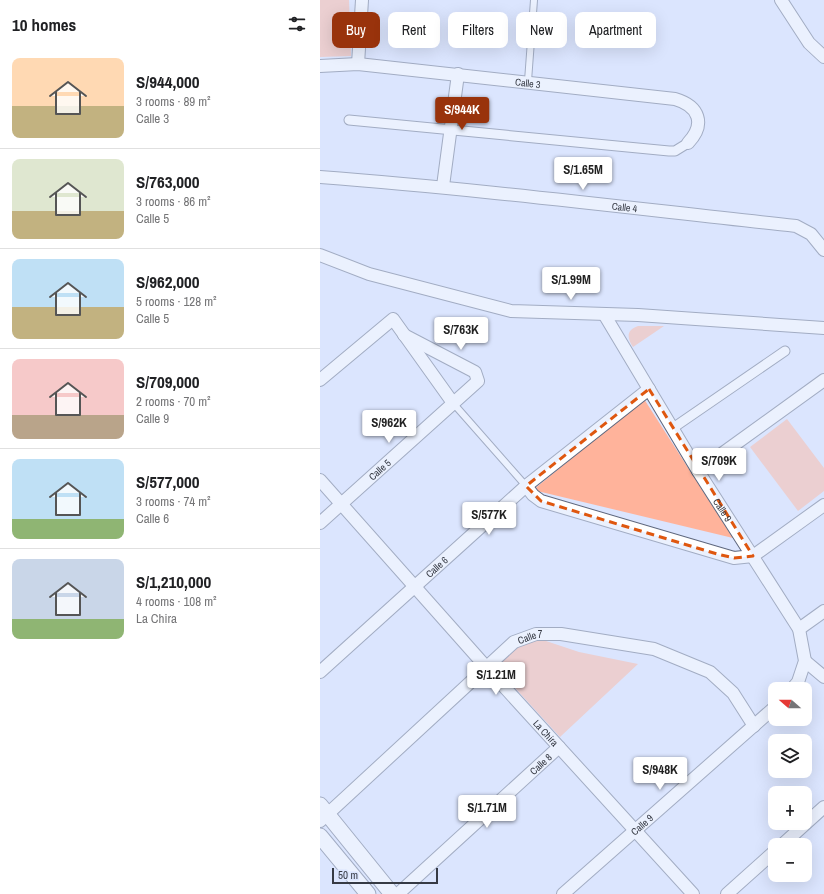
<!DOCTYPE html>
<meta charset="utf-8">
<style>
:root{--surface:#fff;--page:#f2f2f2;--text:#202124;--muted:#757577;--line:#e0e0e0;--accent:#99330c}
body{margin:0;font-family:"Archivo Narrow",sans-serif;background:var(--page);color:var(--text);height:100vh;display:flex;flex-direction:column;font-size:15px;white-space:nowrap}
*{box-sizing:border-box;margin:0}
p{font-size:13px;color:var(--muted)}
.icon{flex:none;width:22px;height:22px;fill:none;stroke:currentColor;stroke-width:2;stroke-linecap:round;stroke-linejoin:round}
.map{position:relative;flex:1;overflow:hidden}
.details{display:flex;flex-direction:column;background:var(--surface);width:320px}
.details>*{flex:none}
.hud{position:absolute;left:12px;top:12px;width:380px;height:36px;display:flex;gap:8px}
.needle{width:26px;rotate:290deg}
.tools{position:absolute;left:448px;top:682px;display:grid;gap:8px}
.tools a{display:grid;place-items:center;width:44px;height:44px;border-radius:8px;background:var(--surface);box-shadow:0 4px 16px #0002;font-size:20px}
.scale{position:absolute;left:12px;bottom:10px;width:106px;box-sizing:border-box;padding-left:4px;border:2px solid #363a44;border-top:0;font-size:11px;line-height:14px;white-space:nowrap;color:#363a44;-webkit-text-stroke:3px #dbe5fe;paint-order:stroke}
.price{position:absolute;translate:-50% -34px;padding:0 9px;border-radius:4px;background:#fff;color:#222;font-size:13px;line-height:26px;filter:drop-shadow(0 1px 2px #0008)}
.price::after{content:'';position:absolute;left:50%;top:24px;width:12px;height:9px;margin-left:-6px;background:inherit;clip-path:polygon(0 0,100% 0,50% 100%)}
.price.on{background:var(--accent);color:#fff}
ul{padding:0;list-style:none}
li{display:flex;align-items:center;gap:12px;height:100px;padding:0 12px}
li+li{border-top:1px solid var(--line)}
li span{display:grid;place-items:center;flex:none;width:112px;height:80px;border-radius:8px;color:#555}
li>.icon{margin-inline-start:auto}
span .icon{width:48px;height:48px;fill:#fffc;stroke-width:1}
li b{font-size:17px}
h2{display:flex;justify-content:space-between;align-items:center;height:48px;padding:0 12px;font-size:17px}
.tag{padding:0 14px;border-radius:8px;background:var(--surface);box-shadow:0 4px 16px #0002;font-size:14px;line-height:36px}
.tag.on{background:var(--accent);color:#fff}
main{display:flex;flex:1;min-height:0}
.map>svg:first-child{display:block}
</style>
<main>
<section class="details">
<h2>10 homes<svg class="icon" aria-label="filters" viewBox="0 0 24 24"><path d="M4 7h16M4 17h16"/><circle cx="9" cy="7" r="2"/><circle cx="15" cy="17" r="2"/></svg></h2>
<ul>
<li><span style="background:linear-gradient(#ffd9b3 60%,#c2b280 0)"><svg class="icon" aria-label="home" viewBox="0 0 24 24"><path d="M3 11l9-7 9 7M6 9v11h12V9"/></svg></span><div><b>S/944,000</b><p>3 rooms · 89 m²</p><p>Calle 3</p></div></li>
<li><span style="background:linear-gradient(#dfe7d0 65%,#c2b280 0)"><svg class="icon" aria-label="home" viewBox="0 0 24 24"><path d="M3 11l9-7 9 7M6 9v11h12V9"/></svg></span><div><b>S/763,000</b><p>3 rooms · 86 m²</p><p>Calle 5</p></div></li>
<li><span style="background:linear-gradient(#bfe0f5 60%,#c2b280 0)"><svg class="icon" aria-label="home" viewBox="0 0 24 24"><path d="M3 11l9-7 9 7M6 9v11h12V9"/></svg></span><div><b>S/962,000</b><p>5 rooms · 128 m²</p><p>Calle 5</p></div></li>
<li><span style="background:linear-gradient(#f6c9c9 70%,#b9a48a 0)"><svg class="icon" aria-label="home" viewBox="0 0 24 24"><path d="M3 11l9-7 9 7M6 9v11h12V9"/></svg></span><div><b>S/709,000</b><p>2 rooms · 70 m²</p><p>Calle 9</p></div></li>
<li><span style="background:linear-gradient(#bfe0f5 75%,#8fb573 0)"><svg class="icon" aria-label="home" viewBox="0 0 24 24"><path d="M3 11l9-7 9 7M6 9v11h12V9"/></svg></span><div><b>S/577,000</b><p>3 rooms · 74 m²</p><p>Calle 6</p></div></li>
<li><span style="background:linear-gradient(#c9d6e8 75%,#8fb573 0)"><svg class="icon" aria-label="home" viewBox="0 0 24 24"><path d="M3 11l9-7 9 7M6 9v11h12V9"/></svg></span><div><b>S/1,210,000</b><p>4 rooms · 108 m²</p><p>La Chira</p></div></li>
</ul>
</section>
<div class="map">
<svg width="504" height="894" viewBox="0 0 504 894">
<rect width="100%" height="100%" fill="#dbe5fe"/>
<path fill="#ffb39b" d="M 0,0 L 29,0 L 31,56 L 0,57 Z
M 318,326 L 344,326 L 313,347 C 307,338 306,330 318,326 Z
M 324,399 L 413,538 L 213,490 Z
M 467,419 L 504,468 L 504,491 L 478,511 L 430,447 Z
M 211,641 L 226,641 L 259,652 L 318,664 L 240,737 L 173,664 L 199,645 Z"/>
<g fill="none" stroke-linecap="round" stroke-linejoin="round">
<defs>
<path id="service" d="M 208,81 L 214,0
M 133,403 L 206,486"/>
<path id="pedestrian" d="M 29,120 L 349,151 L 355,151 L 368,143
M 353,428 L 465,351"/>
<g id="minor">
<path d="M 461,0 L 489,43 L 504,57"/>
<path d="M 38,64 L 42,0"/>
<path id="s1" d="M 0,66 L 38,64 L 355,99 C 379,106 386,124 368,143"/>
<path id="s2" d="M 0,177 C 159,189 318,209 476,226 L 491,234 L 504,250"/>
<path d="M 123,186 L 138,74"/>
<path d="M 0,255 L 49,274 L 191,311 L 318,315 L 504,328"/>
<path id="s3" d="M 284,314 L 378,471 L 479,629 L 485,661 L 478,682 L 472,689"/>
<path d="M 0,380 L 73,319 L 133,403"/>
<path d="M 378,471 L 504,380"/>
<path id="s4" d="M 0,480 L 167,668 L 373,894"/>
<path d="M 206,486 L 213,495 L 221,501 L 414,558 L 433,556 L 504,505"/>
<path id="s5" d="M 0,523 L 158,381 L 155,372 L 84,335"/>
<path d="M 479,629 L 504,611"/>
<path d="M 485,661 L 504,677"/>
<path id="s6" d="M 0,672 L 206,486 L 329,389"/>
<path id="s7" d="M 0,821 L 194,642 L 216,634 L 241,634 L 334,649 L 390,672 L 413,693 L 434,726"/>
<path d="M 462,845 L 504,807"/>
<path id="s8" d="M 78,894 L 239,747"/>
<path id="s9" d="M 243,894 L 455,707"/>
<path d="M 407,894 L 455,851"/>
</g>
<path id="tertiary" d="M 0,805 L 72,894
M 0,836 L 48,894"/>
</defs>
<use href="#service" stroke="#5e677d" stroke-width="8"/>
<use href="#pedestrian" stroke="#5e677d" stroke-width="11"/>
<use href="#minor" stroke="#5e677d" stroke-width="14"/>
<use href="#tertiary" stroke="#5e677d" stroke-width="17"/>
<use href="#service" stroke="#fff" stroke-width="6"/>
<use href="#pedestrian" stroke="#fff" stroke-width="9"/>
<use href="#minor" stroke="#fff" stroke-width="12"/>
<use href="#tertiary" stroke="#fff" stroke-width="15"/>
</g>
<path d="M0 0H504V894H0ZM 329,389 L 433,556 L 414,558 L 397,554 L 221,501 L 206,486 Z" fill="#dbe5fe" fill-opacity=".55" fill-rule="evenodd"/>
<path fill="none" stroke="#df570f" stroke-width="3" stroke-dasharray="8 5" stroke-linejoin="round" d="M 329,389 L 433,556 L 414,558 L 397,554 L 221,501 L 206,486 Z"/>
<g text-anchor="middle" stroke-width="4" stroke-linejoin="round" paint-order="stroke">
<g font-size="10" fill="#363a44" stroke="#dbe5fe">
<text dy="4" stroke="none"><textPath href="#s1" startOffset="209">Calle 3</textPath></text>
<text dy="4" stroke="none"><textPath href="#s2" startOffset="306">Calle 4</textPath></text>
<text dy="4" stroke="none"><textPath href="#s5" startOffset="80">Calle 5</textPath></text>
<text dy="4" stroke="none"><textPath href="#s3" startOffset="229">Calle 9</textPath></text>
<text dy="4" stroke="none"><textPath href="#s6" startOffset="157">Calle 6</textPath></text>
<text dy="4" stroke="none"><textPath href="#s7" startOffset="281">Calle 7</textPath></text>
<text dy="4" stroke="none"><textPath href="#s4" startOffset="339">La Chira</textPath></text>
<text dy="4" stroke="none"><textPath href="#s8" startOffset="193">Calle 8</textPath></text>
<text dy="4" stroke="none"><textPath href="#s9" startOffset="105">Calle 9</textPath></text>
</g>
</g>
</svg>
<div class="tools">
<a><svg class="needle" viewBox="-14 -14 28 28"><path d="M0-13l5 13h-10z" fill="#e53935"/><path d="M0 13l5-13h-10z" fill="#757577"/></svg></a>
<a><svg class="icon" aria-label="layers" viewBox="0 0 24 24"><path d="M12 4l9 5-9 5-9-5zM3 14l9 5 9-5"/></svg></a>
<a>+</a>
<a>−</a>
</div>
<div class="scale">50 m</div>
<b class="price on" style="left:142px;top:131px">S/944K</b>
<b class="price" style="left:263px;top:191px">S/1.65M</b>
<b class="price" style="left:251px;top:301px">S/1.99M</b>
<b class="price" style="left:141px;top:351px">S/763K</b>
<b class="price" style="left:69px;top:444px">S/962K</b>
<b class="price" style="left:399px;top:482px">S/709K</b>
<b class="price" style="left:169px;top:536px">S/577K</b>
<b class="price" style="left:176px;top:696px">S/1.21M</b>
<b class="price" style="left:340px;top:791px">S/948K</b>
<b class="price" style="left:167px;top:829px">S/1.71M</b>
<div class="hud">
<a class="tag on">Buy</a>
<a class="tag">Rent</a>
<a class="tag">Filters</a>
<a class="tag">New</a>
<a class="tag">Apartment</a>
</div>
</div>
</main>
